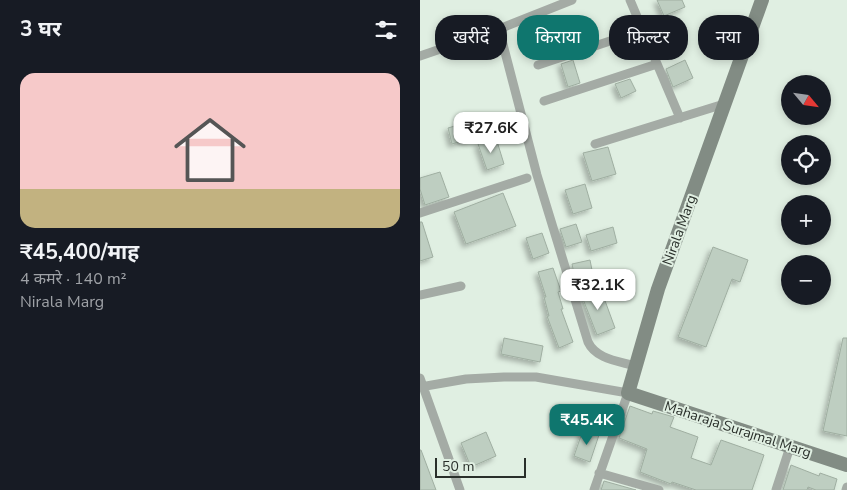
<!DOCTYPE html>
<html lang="hi">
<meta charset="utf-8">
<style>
:root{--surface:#171b24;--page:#20242c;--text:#f1f3f6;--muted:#9ea1a6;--accent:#0f766e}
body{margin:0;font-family:"Nunito Sans","Noto Sans Devanagari",sans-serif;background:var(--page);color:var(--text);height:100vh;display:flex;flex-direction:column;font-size:19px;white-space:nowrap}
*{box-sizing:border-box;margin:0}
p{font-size:16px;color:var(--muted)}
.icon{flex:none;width:28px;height:28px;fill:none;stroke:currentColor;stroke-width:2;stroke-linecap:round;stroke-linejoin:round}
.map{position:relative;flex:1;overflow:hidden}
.drawer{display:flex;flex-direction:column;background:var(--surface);width:420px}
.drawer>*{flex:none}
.banner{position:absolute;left:15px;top:15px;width:336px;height:45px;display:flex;gap:10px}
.needle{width:32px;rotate:119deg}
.buttons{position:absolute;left:361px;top:75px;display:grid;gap:10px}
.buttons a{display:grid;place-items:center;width:50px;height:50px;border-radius:50%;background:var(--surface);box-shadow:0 2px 8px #0003;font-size:25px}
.scale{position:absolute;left:15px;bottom:12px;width:91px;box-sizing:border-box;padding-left:5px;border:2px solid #292f2a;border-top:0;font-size:14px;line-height:18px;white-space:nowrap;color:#292f2a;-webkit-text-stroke:4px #e0efe2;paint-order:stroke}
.price{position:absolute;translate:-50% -42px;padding:0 11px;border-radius:10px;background:#fff;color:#222;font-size:16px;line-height:32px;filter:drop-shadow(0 1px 2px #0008)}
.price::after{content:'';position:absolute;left:50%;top:30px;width:15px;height:11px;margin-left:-8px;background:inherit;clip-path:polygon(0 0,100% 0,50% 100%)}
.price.active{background:var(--accent);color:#fff}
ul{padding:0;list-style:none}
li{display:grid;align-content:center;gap:10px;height:265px;padding:0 20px}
li span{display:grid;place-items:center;height:155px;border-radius:15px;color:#555}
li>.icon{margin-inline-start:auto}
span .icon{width:90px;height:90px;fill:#fffc;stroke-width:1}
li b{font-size:21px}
h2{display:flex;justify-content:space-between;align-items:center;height:60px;padding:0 20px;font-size:21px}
.chip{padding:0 18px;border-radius:20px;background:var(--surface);box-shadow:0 2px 8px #0003;font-size:18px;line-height:45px}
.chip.active{background:var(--accent);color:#fff}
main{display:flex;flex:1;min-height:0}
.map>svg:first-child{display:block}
</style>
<main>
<section class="drawer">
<h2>3 घर<svg class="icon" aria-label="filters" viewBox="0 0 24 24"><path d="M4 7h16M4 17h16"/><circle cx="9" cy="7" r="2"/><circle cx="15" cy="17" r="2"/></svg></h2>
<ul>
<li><span style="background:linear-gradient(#f6c9c9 75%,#c2b280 0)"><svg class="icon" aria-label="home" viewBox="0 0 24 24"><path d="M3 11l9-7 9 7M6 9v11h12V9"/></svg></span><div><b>₹45,400/माह</b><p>4 कमरे · 140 m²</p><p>Nirala Marg</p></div></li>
</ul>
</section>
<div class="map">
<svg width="427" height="490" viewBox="0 0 427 490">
<defs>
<filter id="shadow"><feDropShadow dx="-3.5" dy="3.5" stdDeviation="2.5" flood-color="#0004"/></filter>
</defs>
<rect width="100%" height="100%" fill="#e0efe2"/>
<path fill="#becec1" stroke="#9faea1" filter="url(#shadow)" d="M 237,0 L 262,0 L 265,7 L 244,16 Z
M 153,60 L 160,83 L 148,87 L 141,64 Z
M 265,60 L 273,78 L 253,87 L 246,69 Z
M 210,79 L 216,91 L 201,98 L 195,84 Z
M 45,123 L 49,139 L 32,144 L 28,128 Z
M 76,138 L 84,164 L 67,170 L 58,144 Z
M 188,147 L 196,174 L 172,181 L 163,153 Z
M 20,172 L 29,197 L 5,205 L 0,189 L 0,178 Z
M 165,184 L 172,208 L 153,214 L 145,190 Z
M 83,193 L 96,226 L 46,244 L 34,212 Z
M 0,222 L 2,222 L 13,257 L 0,261 Z
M 156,224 L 162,242 L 146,247 L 140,229 Z
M 193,227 L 197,243 L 171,251 L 166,235 Z
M 122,233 L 129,253 L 113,259 L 106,238 Z
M 293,247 L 328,260 L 320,282 L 312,279 L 286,347 L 258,337 Z
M 170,260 L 172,270 L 154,274 L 152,264 Z
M 133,268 L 141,291 L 138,292 L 143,309 L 141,309 L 153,342 L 139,348 L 127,316 L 129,316 L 124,297 L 126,297 L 118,272 Z
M 180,287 L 195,328 L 177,335 L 161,294 Z
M 84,338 L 123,346 L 120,362 L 81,354 Z
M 423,338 L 427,338 L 427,436 L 403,431 Z
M 210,406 L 232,414 L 233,411 L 254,417 L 250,427 L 278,437 L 271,458 L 291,465 L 301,440 L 344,455 L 332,490 L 276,490 L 252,482 L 251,484 L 220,472 L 227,449 L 199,438 Z
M 163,430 L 179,435 L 170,462 L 154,456 Z
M 66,432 L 76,456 L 51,467 L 41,443 Z
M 0,450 L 1,450 L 16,490 L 0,490 Z
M 371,465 L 399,476 L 400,473 L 417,479 L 414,490 L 396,490 L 388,487 L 387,490 L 363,490 Z
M 184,481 L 216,490 L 181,490 Z"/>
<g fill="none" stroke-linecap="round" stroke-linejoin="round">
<path stroke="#a4aba5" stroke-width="9" d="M 210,0 L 260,118
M 79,29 L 117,175 L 168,342 C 176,359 198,361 215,366
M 0,56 L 79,29 L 152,0
M 118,65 L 223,30
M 124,101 L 237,64
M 175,144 L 304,104
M 0,213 L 107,178
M 0,295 L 41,286
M 0,378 L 40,490
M 0,387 L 46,379 L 84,377 L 116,377 L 208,393 L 174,490
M 179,473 L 239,490
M 356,490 L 370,447
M 426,490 L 427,487"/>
<path stroke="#828c84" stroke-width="14" d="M 342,0 L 238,289 L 208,393 L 427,465"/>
</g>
<g text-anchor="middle" stroke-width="4" stroke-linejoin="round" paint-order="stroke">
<g font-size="14" fill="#292f2a" stroke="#e0efe2">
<text transform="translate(259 230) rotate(-70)" y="5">Nirala Marg</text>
<text transform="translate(318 429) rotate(18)" y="5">Maharaja Surajmal Marg</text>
</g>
</g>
</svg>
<div class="buttons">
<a><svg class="needle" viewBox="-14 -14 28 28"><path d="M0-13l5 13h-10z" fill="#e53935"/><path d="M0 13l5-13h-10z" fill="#9ea1a6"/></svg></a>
<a><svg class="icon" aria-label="locate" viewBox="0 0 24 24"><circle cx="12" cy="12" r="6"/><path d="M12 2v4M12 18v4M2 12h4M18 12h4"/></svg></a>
<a>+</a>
<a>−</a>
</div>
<div class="scale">50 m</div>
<b class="price" style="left:71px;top:154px">₹27.6K</b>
<b class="price" style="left:178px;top:311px">₹32.1K</b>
<b class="price active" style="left:167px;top:446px">₹45.4K</b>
<div class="banner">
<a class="chip">खरीदें</a>
<a class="chip active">किराया</a>
<a class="chip">फ़िल्टर</a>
<a class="chip">नया</a>
</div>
</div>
</main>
